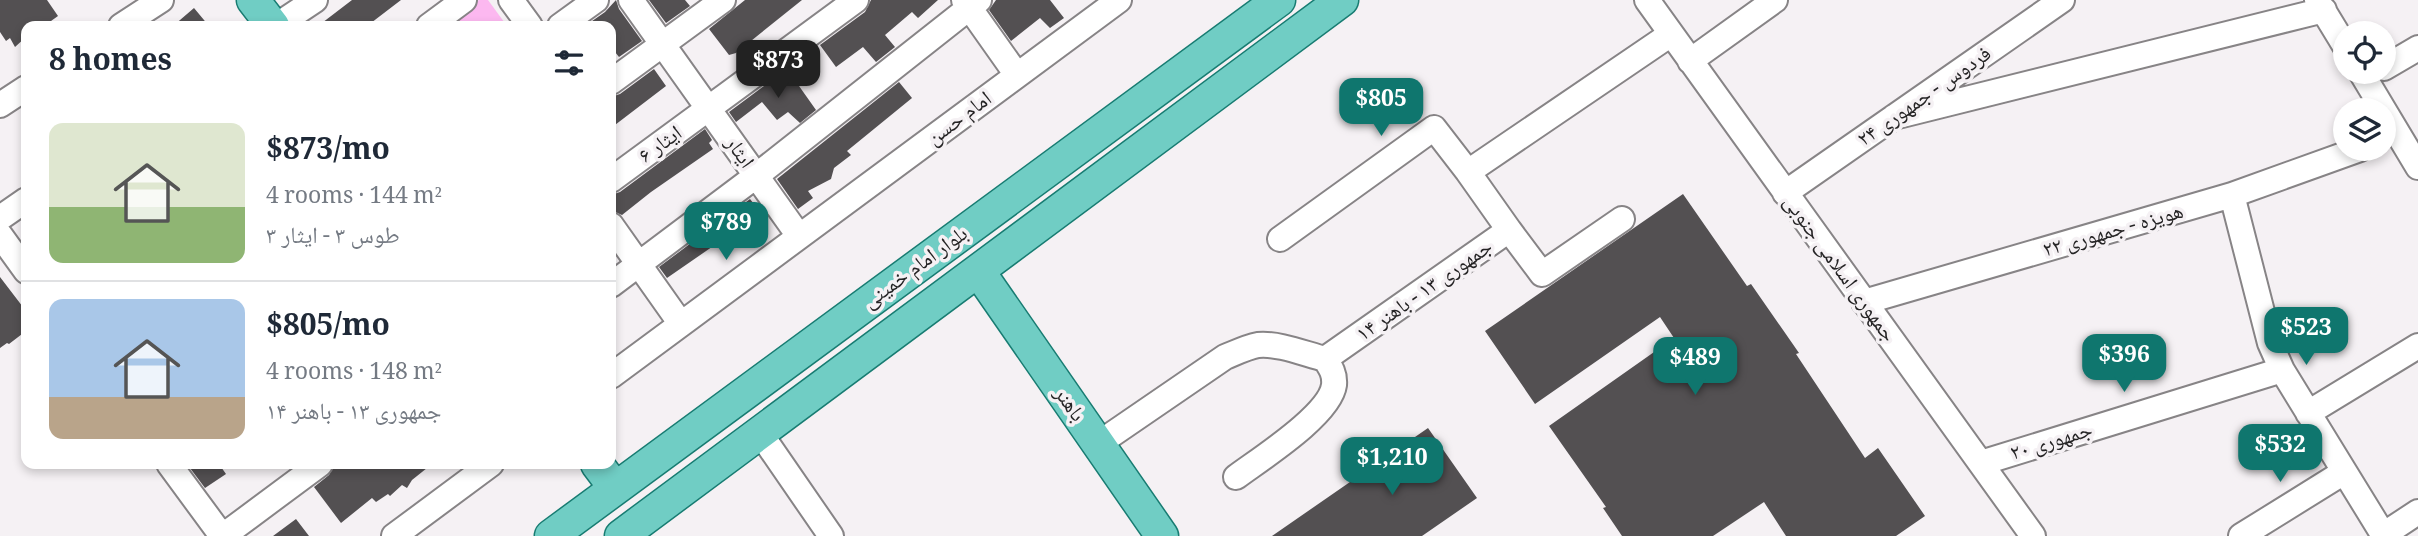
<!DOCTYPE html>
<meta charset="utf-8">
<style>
:root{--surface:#fff;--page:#f6f6f7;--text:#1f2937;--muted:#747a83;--line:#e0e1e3;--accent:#0f766e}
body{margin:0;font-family:Georgia,"Noto Naskh Arabic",serif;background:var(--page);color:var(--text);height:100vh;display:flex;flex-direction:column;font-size:26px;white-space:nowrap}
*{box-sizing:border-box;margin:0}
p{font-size:23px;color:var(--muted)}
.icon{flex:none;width:38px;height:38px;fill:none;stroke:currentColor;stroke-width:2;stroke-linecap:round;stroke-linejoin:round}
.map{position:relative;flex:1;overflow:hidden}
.side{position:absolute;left:21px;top:21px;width:595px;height:448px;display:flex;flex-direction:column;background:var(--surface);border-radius:14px;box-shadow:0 4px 10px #0003}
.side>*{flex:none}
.tools{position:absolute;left:2333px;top:21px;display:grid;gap:14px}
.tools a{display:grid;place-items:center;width:63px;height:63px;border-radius:50%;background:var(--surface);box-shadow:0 4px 10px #0003;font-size:35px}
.price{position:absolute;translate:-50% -60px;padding:0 16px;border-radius:14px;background:var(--accent);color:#fff;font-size:23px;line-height:46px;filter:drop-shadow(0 2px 4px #0008)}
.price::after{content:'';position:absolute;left:50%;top:42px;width:21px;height:16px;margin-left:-10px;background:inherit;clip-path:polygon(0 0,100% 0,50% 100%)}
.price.active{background:#222;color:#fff}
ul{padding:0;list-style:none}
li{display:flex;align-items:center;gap:21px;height:175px;padding:0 28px}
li+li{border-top:2px solid var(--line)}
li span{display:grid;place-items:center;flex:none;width:196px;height:140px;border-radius:14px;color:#555}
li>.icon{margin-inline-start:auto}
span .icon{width:84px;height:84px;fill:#fffc;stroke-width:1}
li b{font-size:30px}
h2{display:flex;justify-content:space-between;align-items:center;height:84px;padding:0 28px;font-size:30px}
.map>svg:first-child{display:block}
</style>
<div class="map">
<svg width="2418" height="536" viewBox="0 0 2418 536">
<rect width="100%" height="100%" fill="#f5f1f4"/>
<path fill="#fcb8f0" d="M 479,0 L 488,0 L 507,26 L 443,26 Z"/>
<path fill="#535052" d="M 0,0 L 47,0 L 58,16 L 44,26 L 26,26 L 26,37 L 15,47 L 10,38 L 6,41 L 0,32 Z
M 352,0 L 401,0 L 367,26 L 318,26 Z
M 616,0 L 619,9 L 642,41 L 619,57 L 611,47 L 611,26 L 585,26 L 605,12 Z
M 649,0 L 685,0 L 690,6 L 666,23 Z
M 745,0 L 802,0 L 736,53 L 729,55 L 709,29 Z
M 871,0 L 938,0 L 918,18 L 912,12 L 885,35 L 895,47 L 876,62 L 863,47 L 836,67 L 820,45 L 865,12 Z
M 996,0 L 1050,0 L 1064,18 L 1050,28 L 1040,18 L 1011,41 L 989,10 Z
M 194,8 L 209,26 L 173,26 Z
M 654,69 L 666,86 L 611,128 L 611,97 L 620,94 Z
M 787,69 L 816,110 L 800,123 L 788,112 L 777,120 L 762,102 L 736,122 L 729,112 Z
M 899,82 L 912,98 L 847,151 L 851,155 L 834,168 L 831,179 L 808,191 L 813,198 L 798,209 L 777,179 Z
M 705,129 L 712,140 L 709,143 L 713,149 L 651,192 L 622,215 L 613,211 L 611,195 L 620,192 Z
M 1683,194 L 1747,286 L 1751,284 L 1799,353 L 1796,354 L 1865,458 L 1878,448 L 1925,516 L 1896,536 L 1786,536 L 1764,502 L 1713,536 L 1622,536 L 1603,508 L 1606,507 L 1549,426 L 1674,338 L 1660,317 L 1535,404 L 1485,331 Z
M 750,199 L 761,213 L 667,278 L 659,267 Z
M 0,277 L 26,311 L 26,331 L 9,344 L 7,343 L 0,348 Z
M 1428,428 L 1477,498 L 1422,536 L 1272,536 Z
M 187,464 L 219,464 L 226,474 L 205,488 Z
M 335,464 L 432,464 L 412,480 L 407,488 L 402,485 L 390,496 L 388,494 L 376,502 L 372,498 L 341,523 L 314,487 L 329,475 Z
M 296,519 L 309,536 L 273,536 Z"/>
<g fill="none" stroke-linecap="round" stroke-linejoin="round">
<defs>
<path id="minor" d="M 511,0 L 530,26
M 631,0 L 799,236
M 964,0 L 1017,75
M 1647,0 L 2033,536
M 2317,0 L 2345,46
M 121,26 L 161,0
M 276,26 L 315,0
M 429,26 L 464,0
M 560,26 L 596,0
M 1690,61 L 1775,0
M 2384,68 L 2418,48
M 2361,72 L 2418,167
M 611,82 L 723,0
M 0,105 L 26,88
M 1894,117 L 2324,10
M 611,180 L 856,0
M 1785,193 L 2062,0
M 2232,195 L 2270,343 L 2282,370 L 2384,536
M 0,218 L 26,200
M 611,225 L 681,324
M 1509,230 L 1542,274 L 1622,219
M 0,235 L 26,271
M 1280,239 L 1434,128 L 1468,172
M 611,285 L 756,176 L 979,0
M 1864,302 L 2232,195 L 2360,149
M 611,376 L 1119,0
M 2308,413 L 2418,346
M 760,433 L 831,536
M 1098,444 L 1225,357 C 1235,353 1247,347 1258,345 C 1279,343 1305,354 1325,359 L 1509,230 L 1468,172 L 1671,34
M 1981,463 L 2282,370
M 169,464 L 222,536
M 1236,477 C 1260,459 1330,415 1334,385 C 1335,374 1331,368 1325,359
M 2383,535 L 2418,512
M 223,536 L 320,464
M 394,536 L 491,464
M 2241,536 L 2344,472"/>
<path id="major" d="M 253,0 L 273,26
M 979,272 L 1162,536
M 597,464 L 615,488
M 551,536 L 1279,0
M 621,536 L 1342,0"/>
</defs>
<use href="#minor" stroke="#878486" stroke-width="28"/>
<use href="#major" stroke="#187c72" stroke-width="35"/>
<use href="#minor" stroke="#fff" stroke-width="24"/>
<use href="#major" stroke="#70cdc4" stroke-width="32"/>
</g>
<g text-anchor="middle" stroke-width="7" stroke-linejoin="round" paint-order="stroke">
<g font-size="21" fill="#252425" stroke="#f5f1f4">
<text transform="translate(1924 96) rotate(-35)" y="7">فردوس - جمهوری ۲۴</text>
<text transform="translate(959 118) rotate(-37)" y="7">امام حسن</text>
<text transform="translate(660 144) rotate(-36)" y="7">ایثار ۶</text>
<text transform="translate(740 152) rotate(55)" y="7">ایثار</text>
<text transform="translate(2113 230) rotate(-16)" y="7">هویزه - جمهوری ۲۲</text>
<text transform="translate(915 267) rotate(-36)" y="7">بلوار امام خمینی</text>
<text transform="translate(1840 268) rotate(54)" y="7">جمهوری اسلامی جنوبی</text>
<text transform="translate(1424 290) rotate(-35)" y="7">جمهوری ۱۳ - باهنر ۱۴</text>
<text transform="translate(1070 404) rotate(55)" y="7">باهنر</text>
<text transform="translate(2051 441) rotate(-17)" y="7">جمهوری ۲۰</text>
</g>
</g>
</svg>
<div class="tools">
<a><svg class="icon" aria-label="locate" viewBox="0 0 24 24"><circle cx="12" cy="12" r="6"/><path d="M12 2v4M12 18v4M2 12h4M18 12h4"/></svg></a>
<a><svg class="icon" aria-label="layers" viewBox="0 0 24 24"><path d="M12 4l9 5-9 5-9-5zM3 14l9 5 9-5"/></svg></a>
</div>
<b class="price active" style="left:778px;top:100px">$873</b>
<b class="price" style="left:1381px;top:138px">$805</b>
<b class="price" style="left:726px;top:262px">$789</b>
<b class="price" style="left:2306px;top:367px">$523</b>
<b class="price" style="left:2124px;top:394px">$396</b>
<b class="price" style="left:1695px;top:397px">$489</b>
<b class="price" style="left:2280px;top:484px">$532</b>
<b class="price" style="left:1392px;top:497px">$1,210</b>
<section class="side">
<h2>8 homes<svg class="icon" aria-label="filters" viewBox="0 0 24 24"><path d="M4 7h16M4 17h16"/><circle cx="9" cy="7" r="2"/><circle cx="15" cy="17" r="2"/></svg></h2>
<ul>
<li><span style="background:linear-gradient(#dfe7d0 60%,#8fb573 0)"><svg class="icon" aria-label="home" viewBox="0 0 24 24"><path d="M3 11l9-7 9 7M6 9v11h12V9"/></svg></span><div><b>$873/mo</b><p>4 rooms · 144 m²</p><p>طوس ۳ - ایثار ۳</p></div></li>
<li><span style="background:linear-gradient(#a9c7e8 70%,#b9a48a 0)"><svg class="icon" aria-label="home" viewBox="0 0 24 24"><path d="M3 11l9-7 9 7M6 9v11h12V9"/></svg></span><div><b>$805/mo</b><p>4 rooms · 148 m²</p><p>جمهوری ۱۳ - باهنر ۱۴</p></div></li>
</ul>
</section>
</div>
